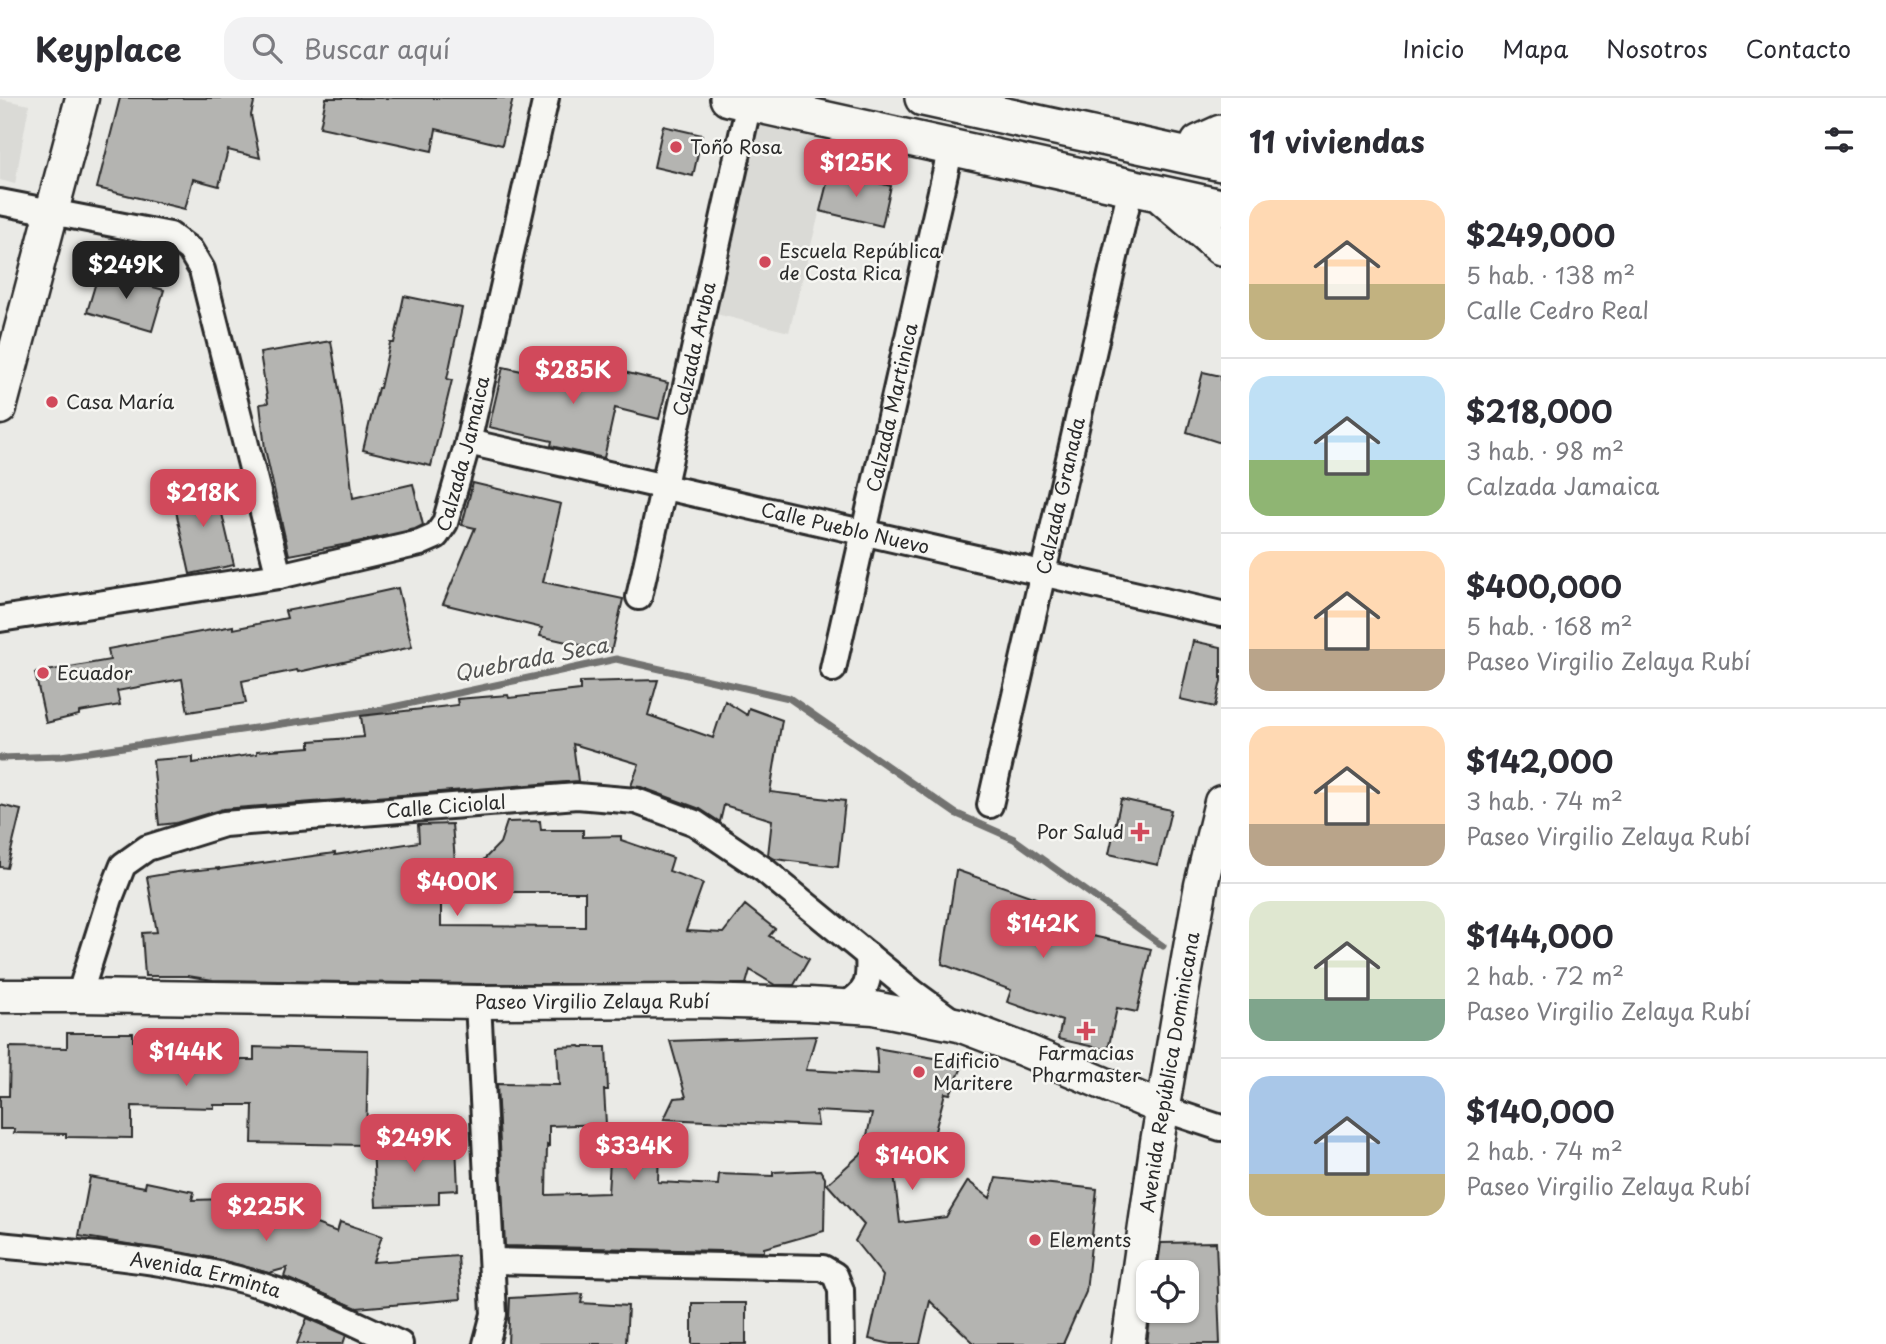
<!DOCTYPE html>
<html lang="es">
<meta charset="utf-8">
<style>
:root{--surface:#fff;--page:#f2f2f3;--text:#2b2b33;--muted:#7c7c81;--line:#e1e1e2;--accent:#d1495b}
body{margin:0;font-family:"Playpen Sans",sans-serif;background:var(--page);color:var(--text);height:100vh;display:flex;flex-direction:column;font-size:26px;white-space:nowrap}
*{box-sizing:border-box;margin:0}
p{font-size:23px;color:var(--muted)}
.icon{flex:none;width:38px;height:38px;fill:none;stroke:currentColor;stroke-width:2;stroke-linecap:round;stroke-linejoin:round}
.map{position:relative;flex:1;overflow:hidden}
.details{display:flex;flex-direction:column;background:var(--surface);width:665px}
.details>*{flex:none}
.tools{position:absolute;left:1136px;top:1162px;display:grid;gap:14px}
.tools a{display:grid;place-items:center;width:63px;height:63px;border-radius:14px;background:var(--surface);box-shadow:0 2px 5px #0004;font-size:35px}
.price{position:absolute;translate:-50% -60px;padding:0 16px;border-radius:14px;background:var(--accent);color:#fff;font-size:23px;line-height:46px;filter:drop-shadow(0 2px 4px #0008)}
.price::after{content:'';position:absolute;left:50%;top:42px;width:21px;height:16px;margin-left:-10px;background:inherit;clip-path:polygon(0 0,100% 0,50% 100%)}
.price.on{background:#222;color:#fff}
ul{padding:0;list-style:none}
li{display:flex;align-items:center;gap:21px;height:175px;padding:0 28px}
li+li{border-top:2px solid var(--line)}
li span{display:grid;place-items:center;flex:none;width:196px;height:140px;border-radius:21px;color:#555}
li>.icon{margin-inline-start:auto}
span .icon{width:84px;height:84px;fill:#fffc;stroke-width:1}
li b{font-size:30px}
h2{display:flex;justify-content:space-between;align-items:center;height:84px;padding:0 28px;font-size:30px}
header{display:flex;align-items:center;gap:42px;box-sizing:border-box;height:98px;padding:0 35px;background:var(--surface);border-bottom:2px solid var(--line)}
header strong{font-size:33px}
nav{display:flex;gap:38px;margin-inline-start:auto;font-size:24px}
.search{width:490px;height:63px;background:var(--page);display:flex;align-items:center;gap:18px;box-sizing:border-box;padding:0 24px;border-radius:21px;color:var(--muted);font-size:26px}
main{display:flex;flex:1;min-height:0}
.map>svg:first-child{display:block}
</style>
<header>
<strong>Keyplace</strong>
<div class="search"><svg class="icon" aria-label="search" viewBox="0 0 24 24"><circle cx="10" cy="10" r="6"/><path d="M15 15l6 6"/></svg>Buscar aquí</div>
<nav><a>Inicio</a><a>Mapa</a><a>Nosotros</a><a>Contacto</a></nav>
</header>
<main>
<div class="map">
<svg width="1221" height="1246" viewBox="0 0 1221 1246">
<rect width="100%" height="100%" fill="#eaeae6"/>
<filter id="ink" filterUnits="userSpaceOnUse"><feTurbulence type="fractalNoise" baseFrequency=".0143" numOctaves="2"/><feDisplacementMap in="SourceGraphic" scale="14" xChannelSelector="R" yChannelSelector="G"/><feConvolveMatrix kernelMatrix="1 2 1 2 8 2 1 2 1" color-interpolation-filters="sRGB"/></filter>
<g filter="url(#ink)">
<path fill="#dadad6" d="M 0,1 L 29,7 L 15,86 L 0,82 Z
M 756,24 L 838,41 L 789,234 L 712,215 Z"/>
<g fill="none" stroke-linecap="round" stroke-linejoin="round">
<path stroke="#727270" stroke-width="7" d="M 0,660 L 61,658 L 379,612 L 616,561 L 789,600 L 955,715 L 1014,741 L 1163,848"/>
</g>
<path fill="#b4b4b1" stroke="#2b2b2b" stroke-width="2" fill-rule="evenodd" d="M 120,0 L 255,0 L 251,17 L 260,60 L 228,52 L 219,88 L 193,81 L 185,111 L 97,90 Z
M 326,0 L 513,0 L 502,47 L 436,31 L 432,53 L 320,29 Z
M 663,28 L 702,37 L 693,78 L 654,69 Z
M 830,73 L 891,88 L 882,128 L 820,113 Z
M 99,174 L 164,192 L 152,233 L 87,214 Z
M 404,198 L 462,210 L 447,281 L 452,282 L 431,368 L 363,352 L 378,290 L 380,290 L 390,245 L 394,245 Z
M 331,243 L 341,304 L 353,400 L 413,386 L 423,427 L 415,431 L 348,446 L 289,457 L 265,351 L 260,306 L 268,305 L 260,255 Z
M 588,265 L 668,285 L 659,321 L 615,310 L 604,360 L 551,348 L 552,343 L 489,329 L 503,269 L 582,286 Z
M 1203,274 L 1221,278 L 1221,345 L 1187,334 Z
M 473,385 L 561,406 L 543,484 L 623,501 L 611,554 L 540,538 L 542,530 L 443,506 L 475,430 L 462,427 Z
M 215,386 L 234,467 L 190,476 L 172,395 Z
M 398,490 L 412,549 L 298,574 L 297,572 L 242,583 L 246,605 L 188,614 L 182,581 L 117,593 L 120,607 L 79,614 L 79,617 L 46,625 L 35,575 L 110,562 L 108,551 L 233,528 L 233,531 L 287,520 L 285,513 L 339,503 Z
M 1193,543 L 1221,549 L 1221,583 L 1215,609 L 1180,601 Z
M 658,582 L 648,617 L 713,640 L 725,603 L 747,617 L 749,610 L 782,622 L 770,694 L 845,703 L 838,769 L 775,761 L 768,757 L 772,722 L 724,707 L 720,724 L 700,711 L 641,689 L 631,688 L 639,666 L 573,646 L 578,683 L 223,711 L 176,725 L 159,727 L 153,662 L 193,659 L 193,665 L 257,656 L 257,653 L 310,649 L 310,643 L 364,639 L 361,618 L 458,607 L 457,601 L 508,597 L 509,600 L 580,592 L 580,584 Z
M 1121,701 L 1171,712 L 1158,767 L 1109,756 Z
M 0,707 L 21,712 L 7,770 L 0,769 Z
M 540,723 L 541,732 L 583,732 L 583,739 L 621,738 L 621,742 L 673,760 L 669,773 L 703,785 L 686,833 L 723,835 L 745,807 L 775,831 L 769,838 L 809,861 L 794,887 L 775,887 L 750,872 L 746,886 L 478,886 L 213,882 L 188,878 L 145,878 L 142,835 L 157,834 L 147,779 L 177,774 L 219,770 L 219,771 L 335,755 L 335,757 L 419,744 L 418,727 L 452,726 L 457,789 L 500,745 L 507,724 ZM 441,794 L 585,794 L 585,829 L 441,828 Z
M 956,772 L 1036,800 L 1032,812 L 1081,829 L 1079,835 L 1151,851 L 1137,914 L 1117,910 L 1108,952 L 1058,941 L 1062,923 L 1007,904 L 1011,892 L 942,866 Z
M 67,935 L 133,935 L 133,943 L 215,945 L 215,962 L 254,962 L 254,949 L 368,952 L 366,1047 L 252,1045 L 253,1007 L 214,1007 L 214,1010 L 132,1008 L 132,1040 L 66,1039 L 66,1036 L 14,1035 L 15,1031 L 0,1031 L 0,998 L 9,998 L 10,949 L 67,950 Z
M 816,938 L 806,972 L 878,976 L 876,950 L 964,965 L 950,996 L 945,995 L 930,1052 L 890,1042 L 900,1125 L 946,1119 L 968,1083 L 990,1100 L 996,1080 L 1097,1091 L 1086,1194 L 1063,1246 L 975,1246 L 930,1203 L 920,1246 L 891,1246 L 869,1241 L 883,1178 L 855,1143 L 864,1127 L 827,1086 L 863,1054 L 872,1016 L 816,1013 L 818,1028 L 664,1021 L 674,1000 L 686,999 L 670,943 Z
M 580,948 L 581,949 L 606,949 L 608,992 L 604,992 L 606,1026 L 549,1028 L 549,1048 L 547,1047 L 546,1097 L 608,1095 L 611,1047 L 659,1050 L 658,1084 L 718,1087 L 719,1076 L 773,1078 L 773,1074 L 820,1072 L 825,1080 L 824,1133 L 764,1150 L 764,1154 L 505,1148 L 497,986 L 559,987 L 557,949 Z
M 456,1046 L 458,1092 L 439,1093 L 439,1106 L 376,1108 L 373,1048 Z
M 90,1079 L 145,1089 L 146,1084 L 194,1094 L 192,1102 L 267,1100 L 306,1122 L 337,1134 L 340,1124 L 382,1138 L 373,1164 L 458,1158 L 461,1201 L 357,1210 L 284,1179 L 287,1170 L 269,1175 L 213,1160 L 79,1138 Z
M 1216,1144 L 1220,1246 L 1147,1246 L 1151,1213 L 1186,1213 L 1186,1174 L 1157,1174 L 1161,1145 Z
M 583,1196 L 581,1205 L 628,1208 L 626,1246 L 508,1246 L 510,1200 Z
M 692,1205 L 746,1205 L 746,1246 L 692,1246 Z
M 307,1220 L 346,1237 L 343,1246 L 297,1246 Z"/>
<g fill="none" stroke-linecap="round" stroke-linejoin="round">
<defs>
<g id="minor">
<path d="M 0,104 L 170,137 L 190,152 L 202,172 L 279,478"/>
<path id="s1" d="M 468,344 L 1221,516"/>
<path id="s2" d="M 639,499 L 749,5"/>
<path id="s3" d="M 0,521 L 279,478 L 420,445 L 436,438 L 445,425 L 468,344 L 546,0"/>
<path id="s4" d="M 833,571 L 951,49"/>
<path id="s5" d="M 990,707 L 1131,89"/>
<path id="s6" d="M 79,898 L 110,800 L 123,767 L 147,750 L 224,726 L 577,698 L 636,703 L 695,725 L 763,771 L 914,895 L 955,925"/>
<path d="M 478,904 L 494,1216 L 486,1246"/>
<path d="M 844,908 C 868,893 870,885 868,857"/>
<path d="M 1164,1011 L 1221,1030"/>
<path id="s7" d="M 0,1147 C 93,1157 189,1162 278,1193 C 320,1207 360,1228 400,1246"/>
<path d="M 492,1163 L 823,1170 L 835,1177 L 841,1192 L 842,1246"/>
</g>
<g id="tertiary">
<path d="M 0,310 L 82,0"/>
<path id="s8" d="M 0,898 L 79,898 L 478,904 L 698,903 L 809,906 L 874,910 L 959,927 L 1022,951 L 1164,1011"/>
<path id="s9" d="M 1128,1246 L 1157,1044 L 1181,901 L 1201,787 L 1221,704"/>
</g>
<path id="secondary" d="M 728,0 L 1221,109
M 923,0 L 1221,65
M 1199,45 L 1221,35
M 1162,98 L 1221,149"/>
</defs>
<use href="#minor" stroke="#2b2b2b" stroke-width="30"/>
<use href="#tertiary" stroke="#2b2b2b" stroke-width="37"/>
<use href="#secondary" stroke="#2b2b2b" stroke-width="40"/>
<use href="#minor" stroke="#f6f6f2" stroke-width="24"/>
<use href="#tertiary" stroke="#f6f6f2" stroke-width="32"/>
<use href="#secondary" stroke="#f6f6f2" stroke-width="35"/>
</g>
</g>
<g fill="#d1495b" stroke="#f6f6f2" stroke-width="2.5">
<circle cx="676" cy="49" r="7"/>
<circle cx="765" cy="164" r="7"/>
<circle cx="52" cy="304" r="7"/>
<circle cx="43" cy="575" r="7"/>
<path d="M1136.5 723.5h7v7h7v7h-7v7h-7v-7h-7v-7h7z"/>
<path d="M1082.5 922.5h7v7h7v7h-7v7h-7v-7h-7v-7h7z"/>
<circle cx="919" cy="974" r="7"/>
<circle cx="1035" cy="1142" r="7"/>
</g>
<g text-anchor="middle" stroke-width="5" stroke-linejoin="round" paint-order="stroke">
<g font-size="19" fill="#2b2b2b" stroke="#f6f6f2" text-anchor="start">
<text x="690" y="56">Toño Rosa</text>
<text x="779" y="160">Escuela República<tspan x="779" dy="22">de Costa Rica</tspan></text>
<text x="66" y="311">Casa María</text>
<text x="57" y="582">Ecuador</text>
<text x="1124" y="741" text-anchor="end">Por Salud</text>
<text x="1086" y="962" text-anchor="middle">Farmacias<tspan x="1086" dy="22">Pharmaster</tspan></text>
<text x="933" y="970">Edificio<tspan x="933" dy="22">Maritere</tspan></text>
<text x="1049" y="1149">Elements</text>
</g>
<g font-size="19" fill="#2b2b2b" stroke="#f6f6f2">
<text dy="7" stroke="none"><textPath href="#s2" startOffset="254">Calzada Aruba</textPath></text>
<text dy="7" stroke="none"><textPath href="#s4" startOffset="268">Calzada Martinica</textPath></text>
<text dy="7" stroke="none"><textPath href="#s3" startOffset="532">Calzada Jamaica</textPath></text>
<text dy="7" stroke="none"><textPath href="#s5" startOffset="317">Calzada Granada</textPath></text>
<text dy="7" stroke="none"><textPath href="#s1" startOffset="387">Calle Pueblo Nuevo</textPath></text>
<text dy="7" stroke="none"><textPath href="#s6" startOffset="471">Calle Ciciolal</textPath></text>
<text dy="7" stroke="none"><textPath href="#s8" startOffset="592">Paseo Virgilio Zelaya Rubí</textPath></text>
<text dy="7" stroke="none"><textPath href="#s9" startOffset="275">Avenida República Dominicana</textPath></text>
<text dy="7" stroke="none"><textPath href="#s7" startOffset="208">Avenida Erminta</textPath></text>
</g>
<g font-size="21" font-style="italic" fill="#545453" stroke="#f6f6f2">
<text transform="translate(531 562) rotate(-11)" y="7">Quebrada Seca</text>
</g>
</g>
</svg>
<div class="tools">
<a><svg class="icon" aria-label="locate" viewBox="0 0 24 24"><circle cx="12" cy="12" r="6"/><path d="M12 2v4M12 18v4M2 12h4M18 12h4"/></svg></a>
</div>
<b class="price" style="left:856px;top:101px">$125K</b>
<b class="price on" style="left:126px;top:203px">$249K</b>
<b class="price" style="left:573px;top:308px">$285K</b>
<b class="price" style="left:203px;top:431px">$218K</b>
<b class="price" style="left:457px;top:820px">$400K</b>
<b class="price" style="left:1043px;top:862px">$142K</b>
<b class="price" style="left:186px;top:990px">$144K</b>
<b class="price" style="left:414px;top:1076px">$249K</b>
<b class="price" style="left:634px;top:1084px">$334K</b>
<b class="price" style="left:912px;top:1094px">$140K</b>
<b class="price" style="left:266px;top:1145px">$225K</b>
</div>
<section class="details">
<h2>11 viviendas<svg class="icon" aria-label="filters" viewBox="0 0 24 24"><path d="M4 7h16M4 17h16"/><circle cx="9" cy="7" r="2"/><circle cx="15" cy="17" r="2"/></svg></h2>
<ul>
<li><span style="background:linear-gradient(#ffd9b3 60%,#c2b280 0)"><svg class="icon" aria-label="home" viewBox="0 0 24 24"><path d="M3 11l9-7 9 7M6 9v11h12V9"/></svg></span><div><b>$249,000</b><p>5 hab. · 138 m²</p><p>Calle Cedro Real</p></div></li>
<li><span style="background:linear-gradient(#bfe0f5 60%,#8fb573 0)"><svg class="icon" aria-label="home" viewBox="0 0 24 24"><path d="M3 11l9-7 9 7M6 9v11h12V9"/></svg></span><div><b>$218,000</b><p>3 hab. · 98 m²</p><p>Calzada Jamaica</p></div></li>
<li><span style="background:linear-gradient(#ffd9b3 70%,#b9a48a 0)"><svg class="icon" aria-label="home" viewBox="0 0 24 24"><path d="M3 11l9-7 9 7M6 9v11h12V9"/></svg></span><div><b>$400,000</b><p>5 hab. · 168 m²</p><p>Paseo Virgilio Zelaya Rubí</p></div></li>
<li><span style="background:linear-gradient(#ffd9b3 70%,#b9a48a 0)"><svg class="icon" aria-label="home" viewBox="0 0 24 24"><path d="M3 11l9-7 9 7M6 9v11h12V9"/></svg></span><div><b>$142,000</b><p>3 hab. · 74 m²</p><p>Paseo Virgilio Zelaya Rubí</p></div></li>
<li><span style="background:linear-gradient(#dfe7d0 70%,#7fa58c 0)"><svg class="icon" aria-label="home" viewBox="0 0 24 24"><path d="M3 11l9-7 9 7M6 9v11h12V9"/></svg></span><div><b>$144,000</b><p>2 hab. · 72 m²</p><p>Paseo Virgilio Zelaya Rubí</p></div></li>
<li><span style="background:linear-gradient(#a9c7e8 70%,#c2b280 0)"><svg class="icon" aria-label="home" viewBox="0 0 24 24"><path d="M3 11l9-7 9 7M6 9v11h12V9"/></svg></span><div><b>$140,000</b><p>2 hab. · 74 m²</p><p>Paseo Virgilio Zelaya Rubí</p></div></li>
</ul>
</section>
</main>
